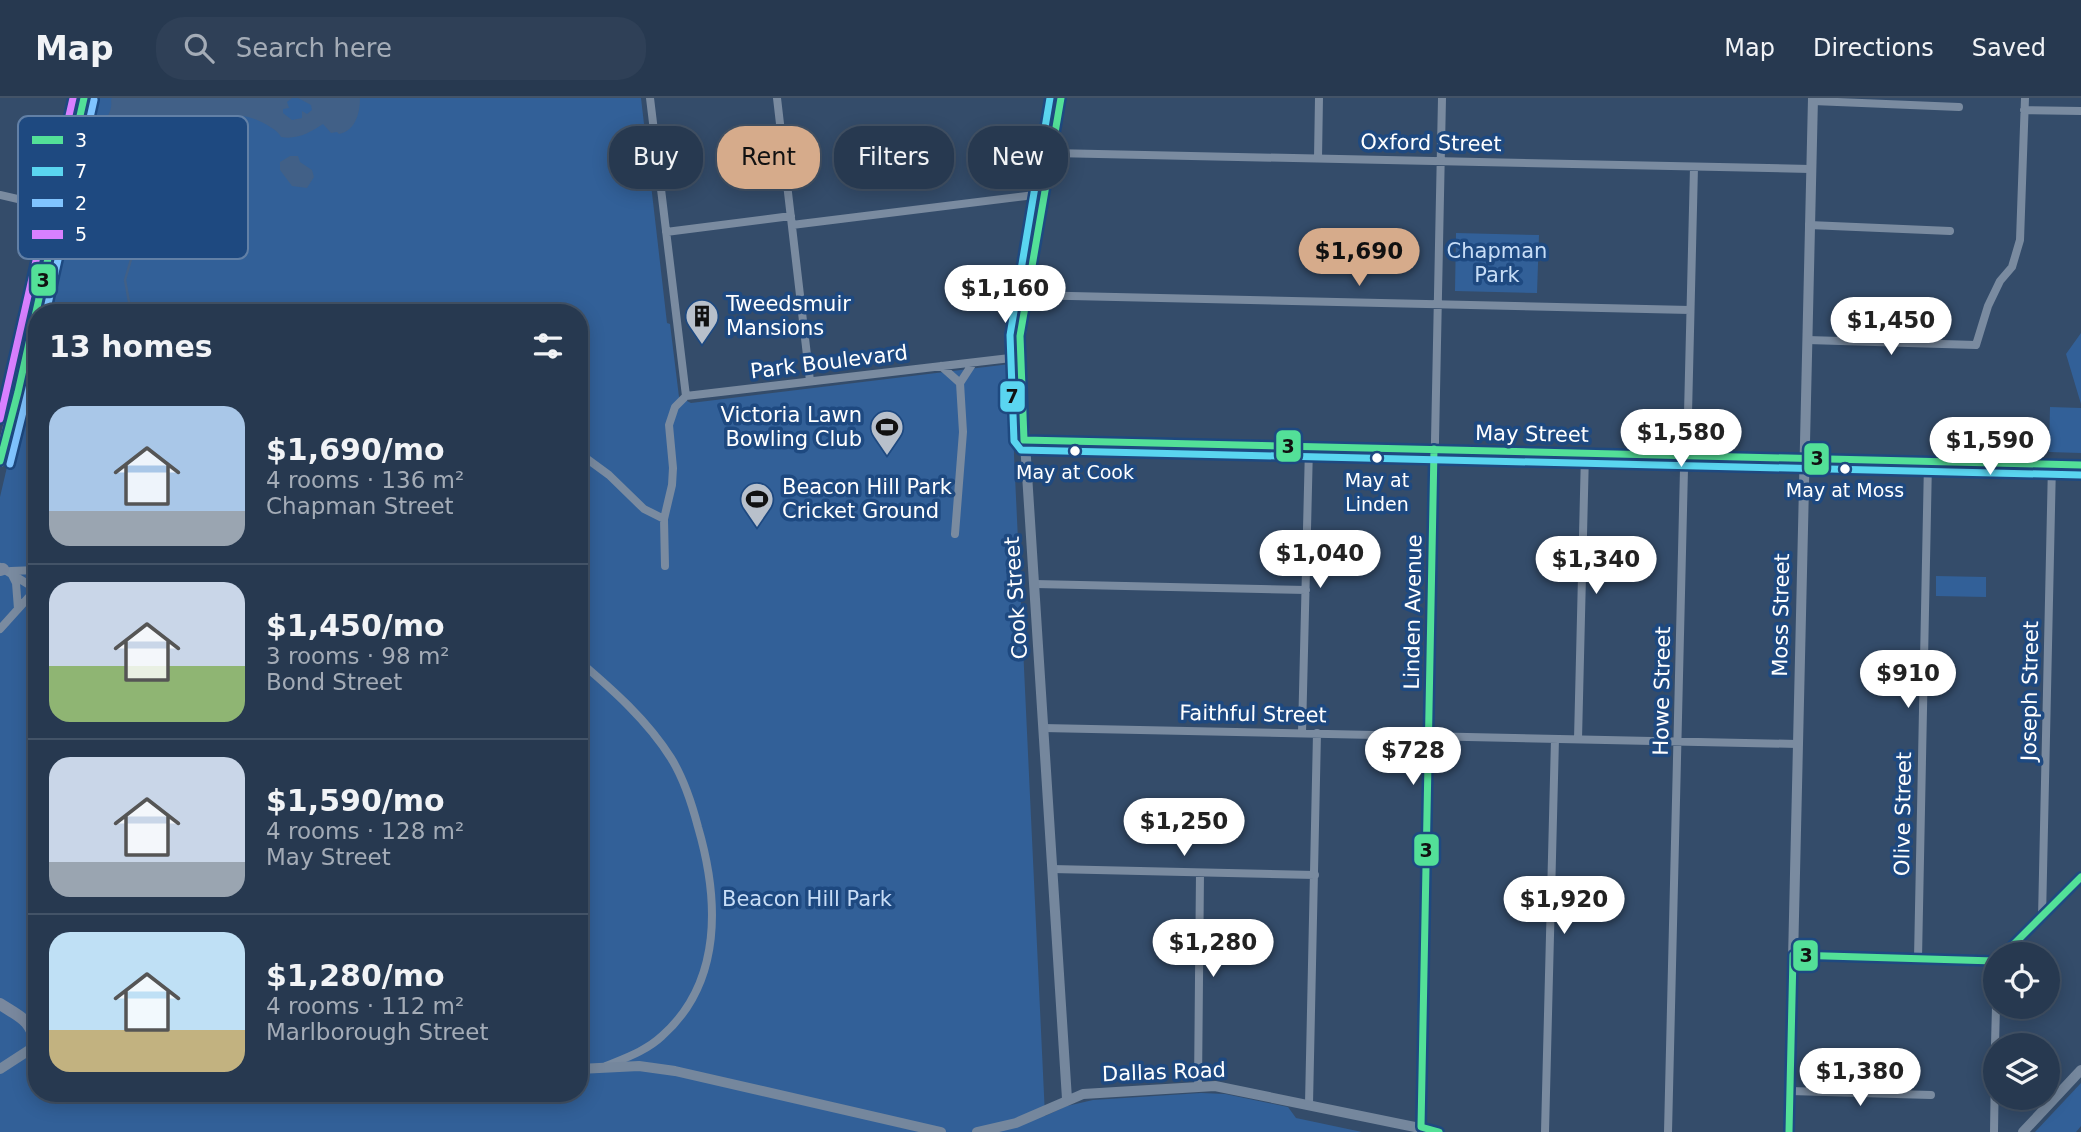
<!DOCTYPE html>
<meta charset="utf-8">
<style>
:root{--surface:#273950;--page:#2f4057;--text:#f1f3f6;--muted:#a4acb7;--line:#435367;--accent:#d6ab8b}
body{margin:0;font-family:"DejaVu Sans",sans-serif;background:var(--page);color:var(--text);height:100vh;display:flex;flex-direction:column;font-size:26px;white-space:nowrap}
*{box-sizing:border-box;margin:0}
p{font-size:23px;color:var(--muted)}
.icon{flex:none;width:38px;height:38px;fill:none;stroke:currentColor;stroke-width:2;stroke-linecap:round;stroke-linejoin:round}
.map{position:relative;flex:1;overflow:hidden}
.details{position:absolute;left:28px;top:206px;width:560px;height:798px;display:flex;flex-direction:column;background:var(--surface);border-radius:28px;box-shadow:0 4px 18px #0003,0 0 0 2px var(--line)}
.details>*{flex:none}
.top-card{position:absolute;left:609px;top:28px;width:665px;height:63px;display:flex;gap:14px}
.fabs{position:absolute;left:1983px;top:844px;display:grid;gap:14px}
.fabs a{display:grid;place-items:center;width:77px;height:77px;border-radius:50%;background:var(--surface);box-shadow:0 4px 18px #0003,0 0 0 2px var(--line);font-size:35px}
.price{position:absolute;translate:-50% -60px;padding:0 16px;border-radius:24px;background:#fff;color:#222;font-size:23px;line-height:46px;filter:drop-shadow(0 2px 4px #0008)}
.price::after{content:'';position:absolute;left:50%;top:42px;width:21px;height:16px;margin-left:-10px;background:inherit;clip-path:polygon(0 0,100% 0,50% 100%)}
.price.current{background:var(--accent);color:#111}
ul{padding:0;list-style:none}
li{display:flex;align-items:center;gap:21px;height:175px;padding:0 21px}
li+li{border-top:2px solid var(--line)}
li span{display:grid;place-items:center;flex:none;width:196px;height:140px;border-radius:21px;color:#555}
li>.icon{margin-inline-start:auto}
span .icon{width:84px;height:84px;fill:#fffc;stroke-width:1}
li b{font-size:30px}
h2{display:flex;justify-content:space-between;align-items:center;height:84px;padding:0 21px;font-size:30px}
.pill{padding:0 24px;border-radius:28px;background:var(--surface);box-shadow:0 4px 18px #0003,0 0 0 2px var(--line);font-size:24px;line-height:63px}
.pill.current{background:var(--accent);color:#111}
header{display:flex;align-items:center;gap:42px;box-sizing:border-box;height:98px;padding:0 35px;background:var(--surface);border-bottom:2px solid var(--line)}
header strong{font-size:33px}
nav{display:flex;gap:38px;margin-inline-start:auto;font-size:24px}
.search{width:490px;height:63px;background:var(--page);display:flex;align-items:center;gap:18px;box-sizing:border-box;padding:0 24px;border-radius:28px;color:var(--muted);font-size:26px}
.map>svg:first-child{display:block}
</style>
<header>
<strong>Map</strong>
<div class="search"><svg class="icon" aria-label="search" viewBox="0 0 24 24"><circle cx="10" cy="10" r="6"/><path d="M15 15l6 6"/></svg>Search here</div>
<nav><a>Map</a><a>Directions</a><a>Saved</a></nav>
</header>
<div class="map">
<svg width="2081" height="1034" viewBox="0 0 2081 1034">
<rect width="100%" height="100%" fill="#344c6a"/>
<path fill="#326098" d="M 90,0 L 641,0 L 667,225 L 670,226 L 679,299 L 691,305 L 1010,266 L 1013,292 L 1014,357 L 1045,1018 L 1067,1008 L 1093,1002 L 1201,995 L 1225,996 L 1288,1009 L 1296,1020 L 1362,1034 L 0,1034 L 0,399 L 37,241 L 37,996 L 579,996 L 579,215 L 42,215 Z
M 1456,135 L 1539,137 L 1537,195 L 1455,193 Z
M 2081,235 L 2081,306 L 2066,256 Z
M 2050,309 L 2081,310 L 2081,355 L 2049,354 Z
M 1936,478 L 1986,479 L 1986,499 L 1936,498 Z
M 2081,985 L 2081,1028 L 2076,1034 L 2035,1034 Z"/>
<path fill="#416087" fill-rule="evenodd" d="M 112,0 L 292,0 L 287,4 L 289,10 L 283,11 L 283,15 L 292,22 L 302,20 L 302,13 L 307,16 L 312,12 L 311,7 L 298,0 L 360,0 C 360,16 355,33 339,36 L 337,34 L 331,35 L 323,26 C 311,34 297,42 281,39 C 277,30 250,17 241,18 C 232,19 223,26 214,29 L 205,24 L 199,23 C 189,35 174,43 162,52 L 164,71 C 167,73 170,75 173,78 C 183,90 186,121 174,132 C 170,136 163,138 158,140 C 144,134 136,149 122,142 L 117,132 L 100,113 L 89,91 L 98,56 L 110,43 C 95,22 114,20 111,2 ZM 132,32 L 140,34 L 149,42 L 146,72 L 141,79 L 128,75 L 123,64 L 122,54 L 125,40 ZM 151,77 L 155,83 L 153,89 L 144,94 L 147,102 L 145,108 L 137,113 L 127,110 C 126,92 135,84 151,77 Z
M 290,58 L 298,58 L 300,64 L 312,72 L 314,79 L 307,90 L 292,88 L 280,72 L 280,64 Z"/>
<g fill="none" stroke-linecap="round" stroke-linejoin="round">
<path stroke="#416087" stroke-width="2.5" d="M 131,215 L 125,182 L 132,158 L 131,145"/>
<path stroke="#7a8ba0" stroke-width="8" d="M 650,0 L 686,298
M 777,0 L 810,283
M 1813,3 L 1959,9
M 2024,12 L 2081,13
M 1052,55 L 1810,71
M 1318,60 L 1319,0
M 0,97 L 61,111
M 792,127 L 1043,96
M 1809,127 L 1950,133
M 666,134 L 791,118
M 1026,197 L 1690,212
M 413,209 L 417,215
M 1807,242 L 1976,247 L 1988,208 L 2000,183 L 2012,169 L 2020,142 L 2025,0
M 941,268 L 960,285
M 686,298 L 1019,259
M 1024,342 L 2081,367
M 579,355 L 609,377 L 644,411 L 664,421
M 955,436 L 963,334 L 960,285 L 973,265
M 665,468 L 664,421 L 672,387 L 673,370 L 669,327 L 675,309 L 686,298
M 0,469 L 36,491
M 11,473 L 37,472
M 11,475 L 16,485 L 18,511
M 1035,486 L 1306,492
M 0,531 L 37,490
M 579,563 C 613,592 647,622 671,660 C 684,681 692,706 698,729 C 719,801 723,884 662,938 C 646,953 625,960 606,968
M 1043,630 L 1797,646
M 1302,635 L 1309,349
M 1578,641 L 1585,355
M 1052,771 L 1315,777
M 2042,820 L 2052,366
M 2004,856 L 2081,779
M 1793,857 L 1995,863
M 1918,860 L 1928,364
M 1995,947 L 1996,908
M 1198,988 L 1200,775
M 1790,993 L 1931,997
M 1309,1006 L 1317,635
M 1421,1029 L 1442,0
M 1545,1034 L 1555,641
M 1668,1034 L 1684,371 L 1687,357 L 1694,69
M 1994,1034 L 1995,970"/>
<path stroke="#7a8ba0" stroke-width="10" d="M 1789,1034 L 1813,0"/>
<path stroke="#75879d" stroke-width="10" d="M 1061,0 L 1026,197 L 1019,251 L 1067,1001
M 0,971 L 37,947
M 579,971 L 639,968 L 675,973 L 941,1034
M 977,1034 L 1016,1025 L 1083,996 L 1215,988 L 1439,1034
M 2023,1034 L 2081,972"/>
<path stroke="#79889e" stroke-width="12" d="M 0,363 L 18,294 L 84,0
M 0,472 L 3,471
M 0,906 C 22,920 30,921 37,947"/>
<defs>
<path id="bus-1" d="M 1024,342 L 2081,367
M 1024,342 L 1020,238 L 1061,0
M 1434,351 L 1421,1029 L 1439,1034
M 0,363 L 18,294 L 84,0
M 2004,856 L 2081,779
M 1789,1034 L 1793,857 L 1995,863"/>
<path id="bus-2" d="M 1050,0 L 1010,237 L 1014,343 L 1021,352 L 2081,377"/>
<path id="bus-3" d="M 46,215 L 94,2
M 10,366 L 37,258"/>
<path id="bus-4" d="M 0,321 L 73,0"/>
</defs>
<use href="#bus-1" stroke="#1e4980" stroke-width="12"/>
<use href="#bus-2" stroke="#1e4980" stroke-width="12"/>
<use href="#bus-3" stroke="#1e4980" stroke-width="12"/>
<use href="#bus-4" stroke="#1e4980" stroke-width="12"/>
<use href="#bus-1" stroke="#53e098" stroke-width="7"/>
<use href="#bus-2" stroke="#5ad5f0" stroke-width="7"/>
<use href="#bus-3" stroke="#80c4ff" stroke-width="7"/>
<use href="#bus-4" stroke="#d880ff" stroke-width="7"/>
</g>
<defs>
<symbol id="building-pin" viewBox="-11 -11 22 30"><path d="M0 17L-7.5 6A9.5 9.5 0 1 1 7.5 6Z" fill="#b8c0cb" stroke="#1e4980"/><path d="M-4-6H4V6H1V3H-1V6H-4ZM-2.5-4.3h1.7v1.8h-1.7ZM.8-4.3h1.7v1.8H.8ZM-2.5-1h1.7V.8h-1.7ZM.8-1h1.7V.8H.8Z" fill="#111"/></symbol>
<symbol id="stadium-pin" viewBox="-11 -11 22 30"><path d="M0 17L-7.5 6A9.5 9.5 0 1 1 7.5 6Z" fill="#b8c0cb" stroke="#1e4980"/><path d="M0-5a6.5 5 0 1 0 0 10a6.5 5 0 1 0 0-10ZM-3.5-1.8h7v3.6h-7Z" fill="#111"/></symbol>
</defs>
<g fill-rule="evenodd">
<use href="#building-pin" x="683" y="199" width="38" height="52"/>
<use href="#stadium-pin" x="868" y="310" width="38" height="52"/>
<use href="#stadium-pin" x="738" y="382" width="38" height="52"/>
</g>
<g fill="#fff" stroke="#1e4980" stroke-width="2.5">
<circle cx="1075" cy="353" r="6"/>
<circle cx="1377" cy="360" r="6"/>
<circle cx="1845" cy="371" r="6"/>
</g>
<g text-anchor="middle" stroke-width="7" stroke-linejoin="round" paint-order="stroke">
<g font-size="19" fill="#fff" stroke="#1e4980">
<text x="1075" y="381">May at Cook</text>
<text x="1377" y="389">May at<tspan x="1377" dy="24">Linden</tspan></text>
<text x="1845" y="399">May at Moss</text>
</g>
<g font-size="21" fill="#fff" stroke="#1e4980">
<text transform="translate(1431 45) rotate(1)" y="7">Oxford Street</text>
<text transform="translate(829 264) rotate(-7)" y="7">Park Boulevard</text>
<text transform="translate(1532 336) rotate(1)" y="7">May Street</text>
<text transform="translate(1016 500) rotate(-94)" y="7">Cook Street</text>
<text transform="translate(1413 514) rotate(-89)" y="7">Linden Avenue</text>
<text transform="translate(1781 517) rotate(-89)" y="7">Moss Street</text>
<text transform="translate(1662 593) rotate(-89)" y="7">Howe Street</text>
<text transform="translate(2030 593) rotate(-89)" y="7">Joseph Street</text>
<text transform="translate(1253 616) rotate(1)" y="7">Faithful Street</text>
<text transform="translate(1903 716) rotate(-89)" y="7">Olive Street</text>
<text transform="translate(1164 974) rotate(-2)" y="7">Dallas Road</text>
</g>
<g font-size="21" fill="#c7ddf6" stroke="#1e4980">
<text x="1497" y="160">Chapman<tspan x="1497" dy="24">Park</tspan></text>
<text x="807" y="808">Beacon Hill Park</text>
</g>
<g font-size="21" fill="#fff" stroke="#1e4980" text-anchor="start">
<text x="726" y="213">Tweedsmuir<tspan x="726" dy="24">Mansions</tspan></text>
<text x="862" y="324" text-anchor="end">Victoria Lawn<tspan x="862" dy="24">Bowling Club</tspan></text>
<text x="782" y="396">Beacon Hill Park<tspan x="782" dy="24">Cricket Ground</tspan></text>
</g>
</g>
<rect x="18" y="18" width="230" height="143" rx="10" fill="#1e4980" stroke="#6280a6" stroke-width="2"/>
<rect x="32" y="38" width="31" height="8" fill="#53e098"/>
<rect x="32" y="69" width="31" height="9" fill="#5ad5f0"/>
<rect x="32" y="101" width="31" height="8" fill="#80c4ff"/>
<rect x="32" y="132" width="31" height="9" fill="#d880ff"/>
<g font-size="19" fill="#fff">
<text x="75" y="49">3</text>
<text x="75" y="80">7</text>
<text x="75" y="112">2</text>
<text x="75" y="143">5</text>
</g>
<g stroke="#1e4980" stroke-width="2.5">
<rect x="30" y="165" width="27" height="34" rx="7" fill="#53e098"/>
<rect x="999" y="282" width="27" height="33" rx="7" fill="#5ad5f0"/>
<rect x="1275" y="331" width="27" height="34" rx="7" fill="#53e098"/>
<rect x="1803" y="344" width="27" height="34" rx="7" fill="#53e098"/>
<rect x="1413" y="735" width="27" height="34" rx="7" fill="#53e098"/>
<rect x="1792" y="841" width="27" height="33" rx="7" fill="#53e098"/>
</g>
<g font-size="19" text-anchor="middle" font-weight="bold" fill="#111">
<text x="43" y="189">3</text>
<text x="1012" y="305">7</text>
<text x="1288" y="355">3</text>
<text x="1817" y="367">3</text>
<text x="1426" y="759">3</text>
<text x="1806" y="864">3</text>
</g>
</svg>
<div class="fabs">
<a><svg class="icon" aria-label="locate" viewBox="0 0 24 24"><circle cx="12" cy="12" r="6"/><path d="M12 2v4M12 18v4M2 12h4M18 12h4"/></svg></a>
<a><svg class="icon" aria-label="layers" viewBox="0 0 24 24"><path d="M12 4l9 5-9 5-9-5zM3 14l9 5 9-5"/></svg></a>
</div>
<b class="price current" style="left:1359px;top:190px">$1,690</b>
<b class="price" style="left:1005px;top:227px">$1,160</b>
<b class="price" style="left:1891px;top:259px">$1,450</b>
<b class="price" style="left:1681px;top:371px">$1,580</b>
<b class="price" style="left:1990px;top:379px">$1,590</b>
<b class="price" style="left:1320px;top:492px">$1,040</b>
<b class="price" style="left:1596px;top:498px">$1,340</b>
<b class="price" style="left:1908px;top:612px">$910</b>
<b class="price" style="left:1413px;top:689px">$728</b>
<b class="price" style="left:1184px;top:760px">$1,250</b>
<b class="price" style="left:1564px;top:838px">$1,920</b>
<b class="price" style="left:1213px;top:881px">$1,280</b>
<b class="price" style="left:1860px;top:1010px">$1,380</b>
<div class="top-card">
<a class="pill">Buy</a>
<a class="pill current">Rent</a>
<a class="pill">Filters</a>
<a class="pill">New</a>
</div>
<section class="details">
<h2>13 homes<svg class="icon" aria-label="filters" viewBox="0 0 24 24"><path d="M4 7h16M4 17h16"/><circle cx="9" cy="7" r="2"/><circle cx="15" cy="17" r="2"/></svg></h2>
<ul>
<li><span style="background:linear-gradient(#a9c7e8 75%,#9aa5b1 0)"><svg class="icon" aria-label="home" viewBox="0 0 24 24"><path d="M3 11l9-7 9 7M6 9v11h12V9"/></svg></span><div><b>$1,690/mo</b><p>4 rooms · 136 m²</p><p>Chapman Street</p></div></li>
<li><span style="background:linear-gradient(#c9d6e8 60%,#8fb573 0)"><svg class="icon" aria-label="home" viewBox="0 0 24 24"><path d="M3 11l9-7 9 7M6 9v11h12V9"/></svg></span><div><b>$1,450/mo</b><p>3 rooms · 98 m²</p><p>Bond Street</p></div></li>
<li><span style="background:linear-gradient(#c9d6e8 75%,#9aa5b1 0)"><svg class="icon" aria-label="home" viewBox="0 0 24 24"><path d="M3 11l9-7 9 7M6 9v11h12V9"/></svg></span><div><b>$1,590/mo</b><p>4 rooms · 128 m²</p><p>May Street</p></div></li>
<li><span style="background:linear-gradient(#bfe0f5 70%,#c2b280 0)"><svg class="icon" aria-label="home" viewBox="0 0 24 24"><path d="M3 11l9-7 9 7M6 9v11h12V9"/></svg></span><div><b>$1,280/mo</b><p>4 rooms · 112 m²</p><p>Marlborough Street</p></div></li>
</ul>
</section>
</div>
